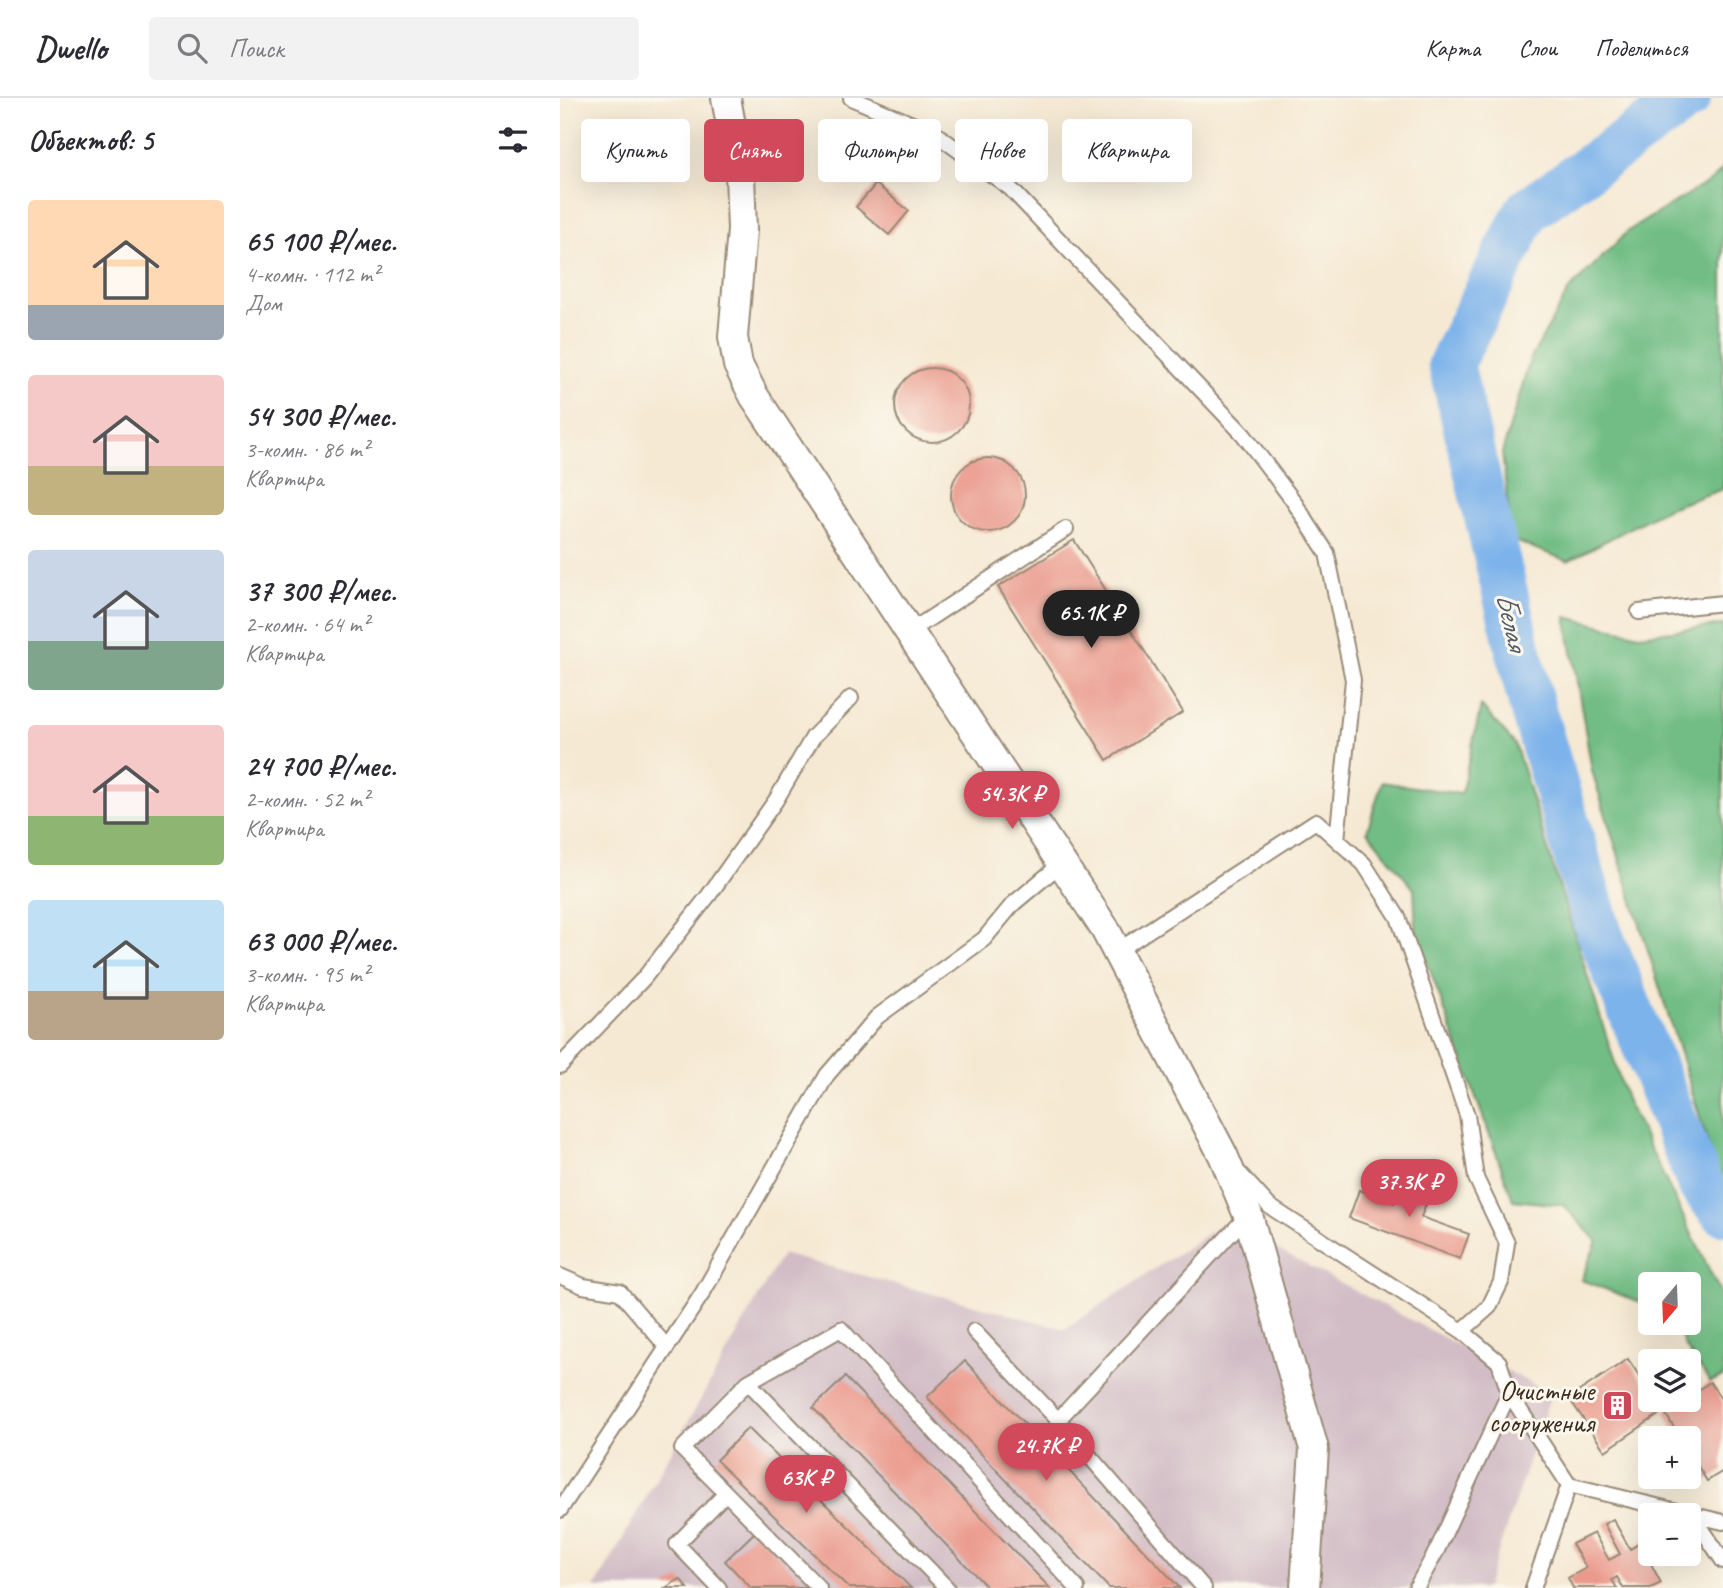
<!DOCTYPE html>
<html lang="ru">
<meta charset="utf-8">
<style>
:root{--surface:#fff;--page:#f2f2f3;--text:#2b2b33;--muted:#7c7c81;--line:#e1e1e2;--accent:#d1495b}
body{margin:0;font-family:Caveat,sans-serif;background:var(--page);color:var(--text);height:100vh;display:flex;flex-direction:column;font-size:26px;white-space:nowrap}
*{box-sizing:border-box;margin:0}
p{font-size:23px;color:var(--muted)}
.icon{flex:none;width:38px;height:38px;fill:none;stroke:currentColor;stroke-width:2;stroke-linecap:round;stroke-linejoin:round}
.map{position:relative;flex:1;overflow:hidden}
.sheet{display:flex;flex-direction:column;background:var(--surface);width:560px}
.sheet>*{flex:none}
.guide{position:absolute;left:21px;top:21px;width:665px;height:63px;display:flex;gap:14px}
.needle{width:46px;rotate:199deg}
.buttons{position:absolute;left:1078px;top:1174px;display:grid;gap:14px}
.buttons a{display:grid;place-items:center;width:63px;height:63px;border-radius:7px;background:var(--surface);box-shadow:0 7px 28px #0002;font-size:35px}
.price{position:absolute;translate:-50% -60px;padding:0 16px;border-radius:24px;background:var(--accent);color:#fff;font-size:23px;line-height:46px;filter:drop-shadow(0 2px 4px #0008)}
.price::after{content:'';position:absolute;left:50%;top:42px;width:21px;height:16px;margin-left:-10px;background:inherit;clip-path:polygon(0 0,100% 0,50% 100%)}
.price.active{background:#222;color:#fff}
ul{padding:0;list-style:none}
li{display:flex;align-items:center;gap:21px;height:175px;padding:0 28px}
li span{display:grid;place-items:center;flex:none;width:196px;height:140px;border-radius:7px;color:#555}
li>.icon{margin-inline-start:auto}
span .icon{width:84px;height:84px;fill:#fffc;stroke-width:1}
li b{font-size:30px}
h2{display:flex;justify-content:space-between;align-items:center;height:84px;padding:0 28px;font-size:30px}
.pill{padding:0 24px;border-radius:7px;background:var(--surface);box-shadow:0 7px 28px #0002;font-size:24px;line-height:63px}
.pill.active{background:var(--accent);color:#fff}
header{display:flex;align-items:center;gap:42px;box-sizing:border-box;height:98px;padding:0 35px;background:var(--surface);border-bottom:2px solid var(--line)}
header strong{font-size:33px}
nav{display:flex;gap:38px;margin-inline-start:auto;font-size:24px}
.search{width:490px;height:63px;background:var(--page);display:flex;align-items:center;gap:18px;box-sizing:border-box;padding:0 24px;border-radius:7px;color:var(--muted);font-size:26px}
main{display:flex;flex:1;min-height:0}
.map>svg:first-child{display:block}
</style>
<header>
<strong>Dwello</strong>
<div class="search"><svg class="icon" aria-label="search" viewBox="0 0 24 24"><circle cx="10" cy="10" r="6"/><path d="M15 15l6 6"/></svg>Поиск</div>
<nav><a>Карта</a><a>Слои</a><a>Поделиться</a></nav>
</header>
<main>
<section class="sheet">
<h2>Объектов: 5<svg class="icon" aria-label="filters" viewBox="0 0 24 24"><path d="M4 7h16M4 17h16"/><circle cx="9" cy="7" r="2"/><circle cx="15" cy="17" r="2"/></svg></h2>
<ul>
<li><span style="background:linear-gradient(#ffd9b3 75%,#9aa5b1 0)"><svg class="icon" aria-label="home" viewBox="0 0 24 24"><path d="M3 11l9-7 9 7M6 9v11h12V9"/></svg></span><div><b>65 100 ₽/мес.</b><p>4-комн. · 112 m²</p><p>Дом</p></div></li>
<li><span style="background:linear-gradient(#f6c9c9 65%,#c2b280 0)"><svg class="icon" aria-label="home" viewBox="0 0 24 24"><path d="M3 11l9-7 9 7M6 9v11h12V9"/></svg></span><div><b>54 300 ₽/мес.</b><p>3-комн. · 86 m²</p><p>Квартира</p></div></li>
<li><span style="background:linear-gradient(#c9d6e8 65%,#7fa58c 0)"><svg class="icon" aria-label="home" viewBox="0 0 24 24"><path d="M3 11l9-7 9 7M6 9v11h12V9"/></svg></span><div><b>37 300 ₽/мес.</b><p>2-комн. · 64 m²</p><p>Квартира</p></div></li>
<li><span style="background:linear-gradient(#f6c9c9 65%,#8fb573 0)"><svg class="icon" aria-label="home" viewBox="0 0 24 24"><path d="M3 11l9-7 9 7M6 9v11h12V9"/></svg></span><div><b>24 700 ₽/мес.</b><p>2-комн. · 52 m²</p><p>Квартира</p></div></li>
<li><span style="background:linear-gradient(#bfe0f5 65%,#b9a48a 0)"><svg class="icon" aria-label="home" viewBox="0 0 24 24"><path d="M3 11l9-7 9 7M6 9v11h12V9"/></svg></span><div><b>63 000 ₽/мес.</b><p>3-комн. · 95 m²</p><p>Квартира</p></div></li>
</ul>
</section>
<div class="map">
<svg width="1163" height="1490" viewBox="0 0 1163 1490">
<rect width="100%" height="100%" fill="#fbf7ec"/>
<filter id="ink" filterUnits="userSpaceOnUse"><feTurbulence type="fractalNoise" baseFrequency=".0143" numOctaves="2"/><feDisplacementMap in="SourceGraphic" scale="14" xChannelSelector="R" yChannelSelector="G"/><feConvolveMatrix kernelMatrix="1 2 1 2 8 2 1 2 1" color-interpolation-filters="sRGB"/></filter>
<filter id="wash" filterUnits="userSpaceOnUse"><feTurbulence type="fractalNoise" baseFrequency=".00686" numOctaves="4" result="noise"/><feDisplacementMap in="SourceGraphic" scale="28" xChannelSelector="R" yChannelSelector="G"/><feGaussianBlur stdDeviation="1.57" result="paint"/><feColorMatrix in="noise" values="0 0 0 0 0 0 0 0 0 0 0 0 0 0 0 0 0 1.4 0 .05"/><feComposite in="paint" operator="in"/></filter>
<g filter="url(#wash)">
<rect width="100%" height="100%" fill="#f5e9d3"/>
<path fill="#d2bdc6" d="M 665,1124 L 991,1296 L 926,1490 L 35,1490 L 222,1156 L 505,1231 Z"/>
<path fill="#72bd85" stroke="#567452" stroke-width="2" d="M 1163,71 L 1163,391 L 1106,411 L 1008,463 L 952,442 L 942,355 L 970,262 L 1009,192 L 1068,133 L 1153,81 Z
M 1006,519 L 1079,537 L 1163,527 L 1163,1083 L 1158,1077 L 1032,673 Z
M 921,608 L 955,646 L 1066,1001 L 1163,1200 L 1163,1279 L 1150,1284 L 1124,1247 L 1117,1225 L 1129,1225 L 1129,1186 L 1090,1186 L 1090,1205 L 1082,1205 L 1021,1182 L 1037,1143 L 1003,1107 L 953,1102 L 856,833 L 854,791 L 807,733 L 822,684 L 901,696 Z"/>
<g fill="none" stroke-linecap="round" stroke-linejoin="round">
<path stroke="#7db3eb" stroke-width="46" d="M 1128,0 L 967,113 L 891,266 L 971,605 L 1039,834 L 1140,1086 L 1163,1114"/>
</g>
<g id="blocks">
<path fill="#ea9a8c" d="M 316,86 L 349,113 L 329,137 L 296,109 Z
M335 307a37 37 0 1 1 74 0a37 37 0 1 1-74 0Z
M391 397a37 37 0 1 1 74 0a37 37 0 1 1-74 0Z
M 514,442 L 623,614 L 547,662 L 438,489 Z
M 844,1079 L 872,1090 L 861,1119 L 909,1136 L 900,1161 L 789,1120 L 799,1092 L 834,1105 Z
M 1068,1261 L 1090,1294 L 1090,1302 L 1096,1302 L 1104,1313 L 1045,1353 L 1009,1300 Z
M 405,1263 L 620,1490 L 549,1490 L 367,1299 Z
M 285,1279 L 490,1490 L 428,1490 L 253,1310 Z
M 1150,1284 L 1163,1304 L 1163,1373 L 1147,1383 L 1129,1354 L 1129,1340 L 1120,1340 L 1104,1313 L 1122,1302 L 1129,1302 L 1129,1298 Z
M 188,1330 L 351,1490 L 289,1490 L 156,1362 Z
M 1053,1421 L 1070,1451 L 1090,1439 L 1090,1451 L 1085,1454 L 1101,1485 L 1091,1490 L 1063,1490 L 1057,1479 L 1052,1482 L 1057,1490 L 1013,1490 L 1008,1480 L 1026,1470 L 1012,1446 L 1034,1435 L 1049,1462 L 1060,1456 L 1044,1426 Z
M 195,1434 L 249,1490 L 191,1490 L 165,1463 Z
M 120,1481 L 128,1490 L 105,1490 Z"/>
</g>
</g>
<g filter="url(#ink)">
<use href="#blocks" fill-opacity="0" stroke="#988a78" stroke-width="2"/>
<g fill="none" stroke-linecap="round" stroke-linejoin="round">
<defs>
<path id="lane" d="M 291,0 L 376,36 L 450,90 L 683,336 L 732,401 L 767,455 L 793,582 L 777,742
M 1079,514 L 1163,505
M 349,534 L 506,431
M 557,853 L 756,723 L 804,766 L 838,819 L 907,1017 L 916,1080 L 947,1145 L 941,1184 L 929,1209 L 902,1233
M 0,968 L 84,880 L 149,797 L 216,702 L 253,639 L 291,600
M 680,1076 L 709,1108 L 902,1233 L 939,1264 L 949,1295 L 1009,1387 L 1163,1424
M 0,1178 L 23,1188 L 60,1194 L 106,1248
M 414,1233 L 498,1322
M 188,1284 L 281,1231 L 517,1490
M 166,1395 L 122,1351 L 188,1284 L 387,1490
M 0,1412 L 142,1196 L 267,977 L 317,919 L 424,841 L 453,806 L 502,765
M 1134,1419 L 1163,1463
M 159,1490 L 117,1446 L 166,1395 L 259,1490
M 644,1490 L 498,1322 L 688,1117
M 856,1490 L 877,1452 L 949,1295
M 973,1490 L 1009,1387"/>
<path id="street" d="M 166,0 L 180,76 L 182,132 L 173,239 L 178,267 L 194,298 L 545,831 L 663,1057 L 688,1117 L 754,1351 L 745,1490"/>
</defs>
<use href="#lane" stroke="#988a78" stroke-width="18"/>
<use href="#street" stroke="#988a78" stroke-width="32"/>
<use href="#lane" stroke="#fff" stroke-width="14"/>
<use href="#street" stroke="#fff" stroke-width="28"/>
</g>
</g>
<defs>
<symbol id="building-square" viewBox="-11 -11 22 22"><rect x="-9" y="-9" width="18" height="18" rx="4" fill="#d1495b" stroke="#fbf7ec"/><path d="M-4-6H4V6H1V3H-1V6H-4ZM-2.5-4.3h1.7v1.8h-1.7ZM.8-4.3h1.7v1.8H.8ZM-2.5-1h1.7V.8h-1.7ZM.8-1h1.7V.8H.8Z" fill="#fff"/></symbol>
</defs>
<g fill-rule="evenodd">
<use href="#building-square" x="1040" y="1290" width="35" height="35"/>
</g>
<g text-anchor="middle" stroke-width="6" stroke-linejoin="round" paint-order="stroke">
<g font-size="28" fill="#3b2a1e" stroke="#fbf7ec" text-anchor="end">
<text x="1034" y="1302">Очистные<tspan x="1034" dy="32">сооружения</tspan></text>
</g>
<g font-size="30" font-style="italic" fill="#525a66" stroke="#fbf7ec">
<text transform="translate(952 523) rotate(77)" y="10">Белая</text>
</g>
</g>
</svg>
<div class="buttons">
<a><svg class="needle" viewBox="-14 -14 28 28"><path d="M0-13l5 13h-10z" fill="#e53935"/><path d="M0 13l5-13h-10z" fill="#7c7c81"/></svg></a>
<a><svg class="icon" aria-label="layers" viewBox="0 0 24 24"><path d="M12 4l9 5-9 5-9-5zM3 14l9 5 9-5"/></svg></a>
<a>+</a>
<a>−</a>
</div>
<b class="price active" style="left:531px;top:552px">65.1K ₽</b>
<b class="price" style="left:452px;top:733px">54.3K ₽</b>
<b class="price" style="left:849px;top:1121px">37.3K ₽</b>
<b class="price" style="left:486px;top:1385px">24.7K ₽</b>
<b class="price" style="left:246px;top:1417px">63K ₽</b>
<div class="guide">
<a class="pill">Купить</a>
<a class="pill active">Снять</a>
<a class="pill">Фильтры</a>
<a class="pill">Новое</a>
<a class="pill">Квартира</a>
</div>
</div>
</main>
